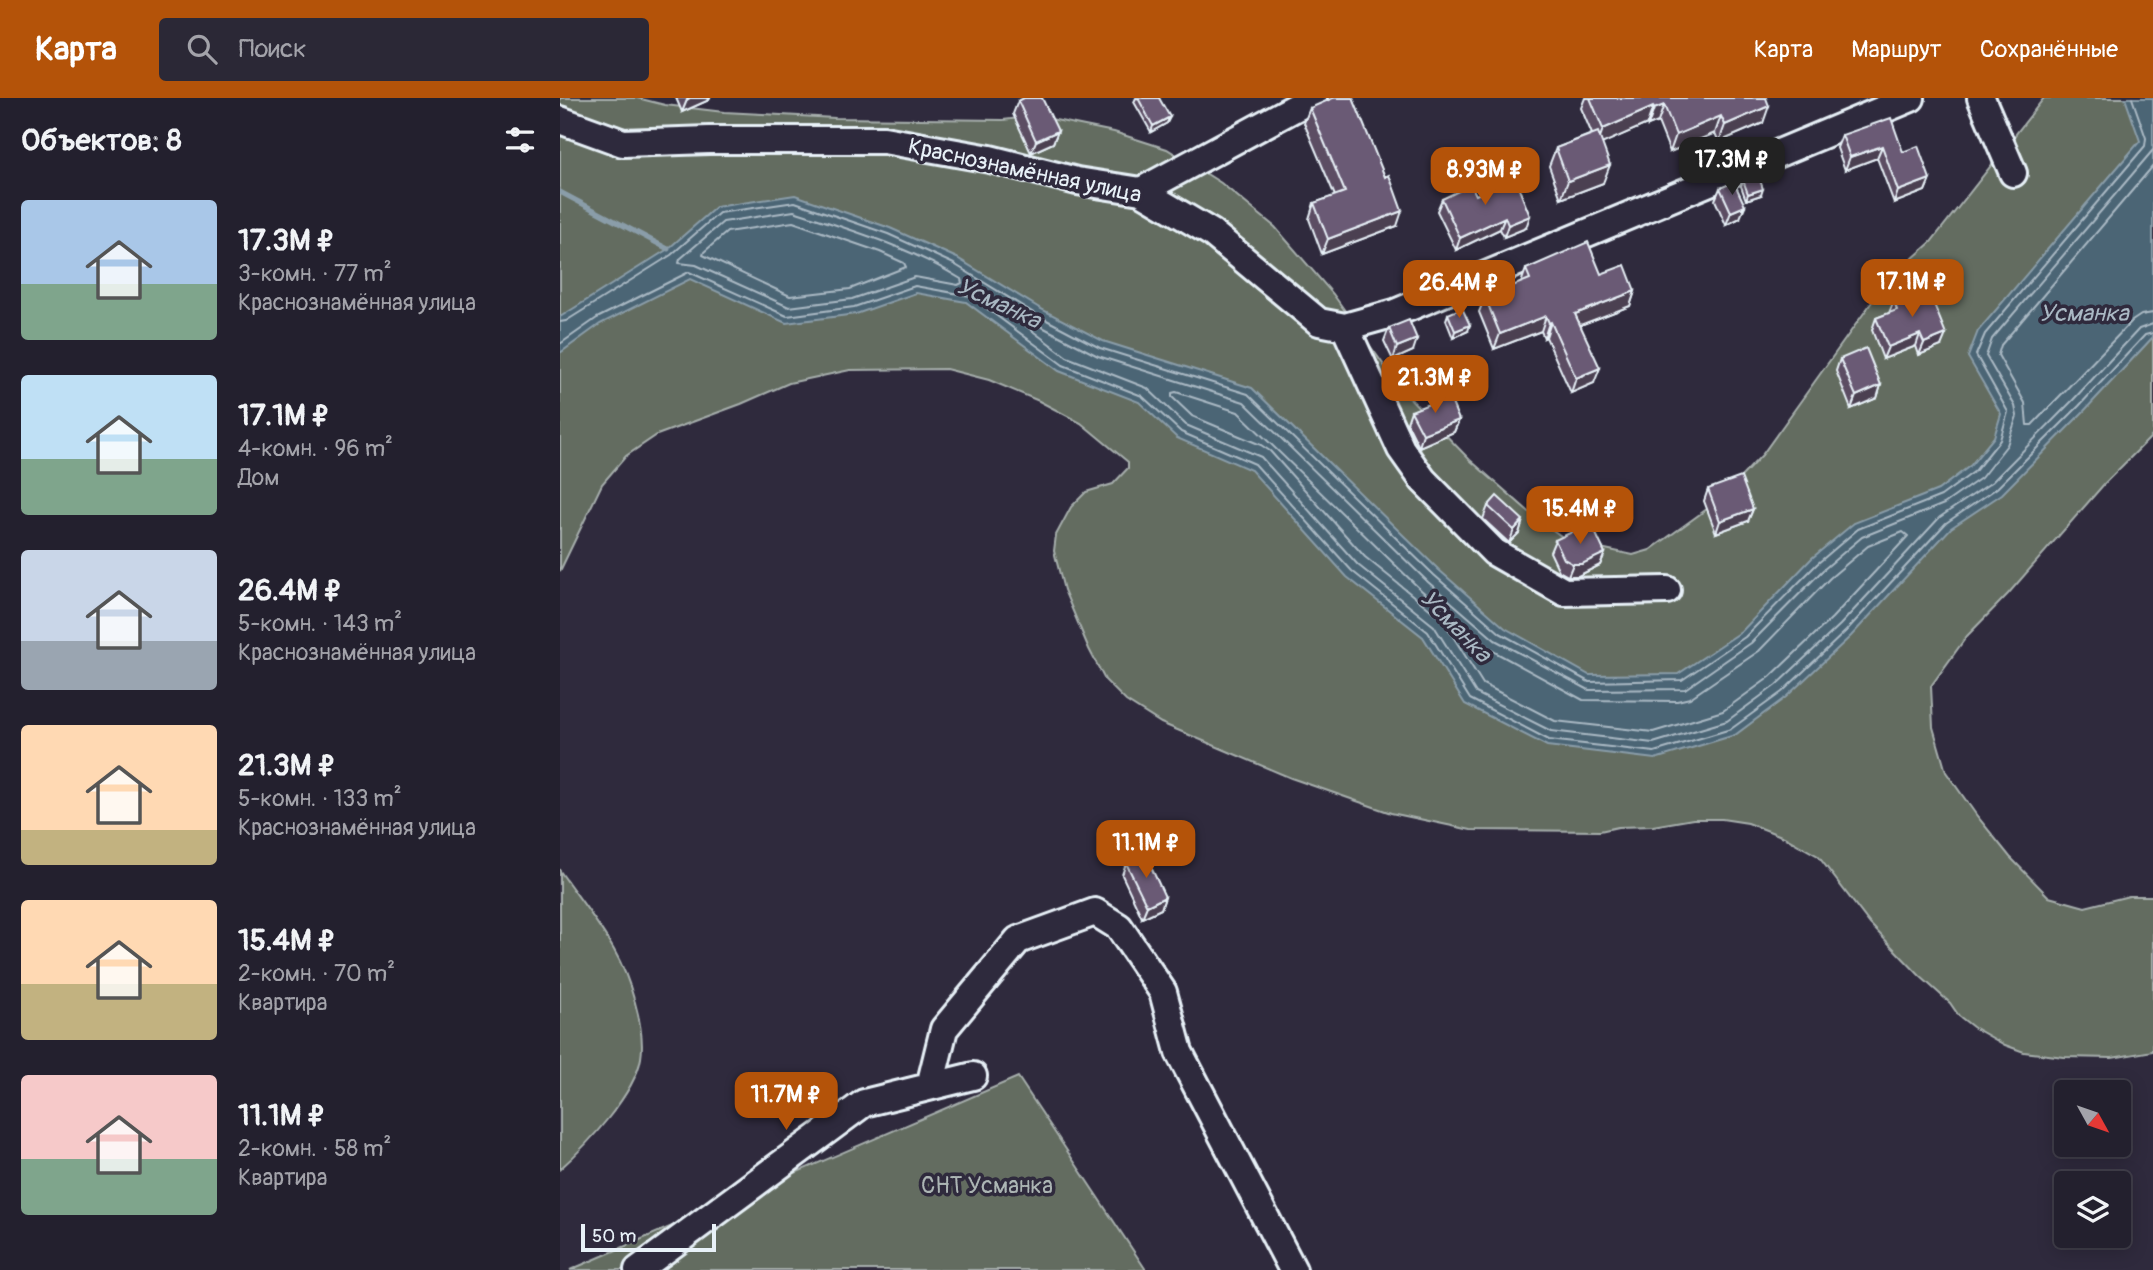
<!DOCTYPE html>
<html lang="ru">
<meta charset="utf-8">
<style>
:root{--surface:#23202e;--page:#2b2836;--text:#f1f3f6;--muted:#a3a3aa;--line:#403e4a;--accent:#b45309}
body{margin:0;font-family:Pangolin,sans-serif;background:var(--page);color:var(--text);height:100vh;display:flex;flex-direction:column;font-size:26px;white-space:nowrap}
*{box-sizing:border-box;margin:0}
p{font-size:23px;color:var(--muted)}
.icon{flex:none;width:38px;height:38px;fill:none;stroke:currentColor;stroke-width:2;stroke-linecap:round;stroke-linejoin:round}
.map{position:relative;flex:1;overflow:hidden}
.details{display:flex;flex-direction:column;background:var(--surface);width:560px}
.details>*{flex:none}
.needle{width:46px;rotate:130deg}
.controls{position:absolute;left:1494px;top:982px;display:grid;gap:14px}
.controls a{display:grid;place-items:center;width:77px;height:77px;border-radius:7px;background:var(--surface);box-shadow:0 4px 18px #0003,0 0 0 2px var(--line);font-size:35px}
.scale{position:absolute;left:21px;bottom:18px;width:135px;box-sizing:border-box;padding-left:7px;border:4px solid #e8f1f8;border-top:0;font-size:19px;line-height:24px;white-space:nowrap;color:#e8f1f8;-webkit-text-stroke:5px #2f2a3d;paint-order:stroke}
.price{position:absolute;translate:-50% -60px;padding:0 16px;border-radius:14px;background:var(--accent);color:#fff;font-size:23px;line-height:46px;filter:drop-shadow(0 2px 4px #0008)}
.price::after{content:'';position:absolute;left:50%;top:42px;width:21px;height:16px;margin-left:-10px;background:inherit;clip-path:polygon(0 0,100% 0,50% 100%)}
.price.current{background:#222;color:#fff}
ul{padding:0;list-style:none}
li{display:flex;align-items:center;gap:21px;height:175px;padding:0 21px}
li span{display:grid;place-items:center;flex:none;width:196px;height:140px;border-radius:7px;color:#555}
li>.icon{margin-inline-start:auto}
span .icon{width:84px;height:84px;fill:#fffc;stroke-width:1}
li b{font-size:30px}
h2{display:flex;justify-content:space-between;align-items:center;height:84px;padding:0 21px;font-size:30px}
header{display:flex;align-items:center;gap:42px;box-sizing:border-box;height:98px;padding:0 35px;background:var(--accent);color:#fff}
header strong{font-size:33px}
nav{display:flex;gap:38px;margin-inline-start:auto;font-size:24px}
.search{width:490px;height:63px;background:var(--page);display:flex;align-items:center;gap:18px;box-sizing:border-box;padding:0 24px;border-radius:7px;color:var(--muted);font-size:26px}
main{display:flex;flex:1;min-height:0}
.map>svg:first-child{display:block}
</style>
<header>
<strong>Карта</strong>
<div class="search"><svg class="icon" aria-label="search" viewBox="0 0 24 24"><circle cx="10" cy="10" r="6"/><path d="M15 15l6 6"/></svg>Поиск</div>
<nav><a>Карта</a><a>Маршрут</a><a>Сохранённые</a></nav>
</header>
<main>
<section class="details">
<h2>Объектов: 8<svg class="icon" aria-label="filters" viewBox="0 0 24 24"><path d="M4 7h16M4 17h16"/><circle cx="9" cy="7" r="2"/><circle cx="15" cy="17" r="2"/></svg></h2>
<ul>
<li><span style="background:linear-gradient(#a9c7e8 60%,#7fa58c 0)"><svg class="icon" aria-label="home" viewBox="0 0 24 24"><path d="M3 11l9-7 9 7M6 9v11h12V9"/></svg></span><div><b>17.3M ₽</b><p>3-комн. · 77 m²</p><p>Краснознамённая улица</p></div></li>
<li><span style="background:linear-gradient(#bfe0f5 60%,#7fa58c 0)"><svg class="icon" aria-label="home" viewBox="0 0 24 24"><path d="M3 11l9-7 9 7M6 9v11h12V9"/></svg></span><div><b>17.1M ₽</b><p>4-комн. · 96 m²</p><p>Дом</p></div></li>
<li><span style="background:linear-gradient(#c9d6e8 65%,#9aa5b1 0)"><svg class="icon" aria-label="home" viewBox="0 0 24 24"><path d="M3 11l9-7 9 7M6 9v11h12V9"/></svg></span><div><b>26.4M ₽</b><p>5-комн. · 143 m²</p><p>Краснознамённая улица</p></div></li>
<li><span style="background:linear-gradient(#ffd9b3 75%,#c2b280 0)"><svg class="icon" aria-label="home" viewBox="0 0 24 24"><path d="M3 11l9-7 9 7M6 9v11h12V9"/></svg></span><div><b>21.3M ₽</b><p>5-комн. · 133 m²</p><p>Краснознамённая улица</p></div></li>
<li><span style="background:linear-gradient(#ffd9b3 60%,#c2b280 0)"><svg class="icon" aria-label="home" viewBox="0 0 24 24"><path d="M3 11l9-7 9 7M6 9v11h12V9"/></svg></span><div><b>15.4M ₽</b><p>2-комн. · 70 m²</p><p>Квартира</p></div></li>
<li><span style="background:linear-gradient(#f6c9c9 60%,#7fa58c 0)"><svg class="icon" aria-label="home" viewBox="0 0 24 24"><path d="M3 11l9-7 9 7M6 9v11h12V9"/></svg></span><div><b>11.1M ₽</b><p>2-комн. · 58 m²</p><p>Квартира</p></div></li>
</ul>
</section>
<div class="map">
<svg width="1593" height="1172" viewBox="0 0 1593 1172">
<rect width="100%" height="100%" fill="#2f2a3d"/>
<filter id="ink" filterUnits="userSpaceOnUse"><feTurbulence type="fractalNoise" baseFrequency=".0143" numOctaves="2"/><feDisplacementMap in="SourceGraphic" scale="14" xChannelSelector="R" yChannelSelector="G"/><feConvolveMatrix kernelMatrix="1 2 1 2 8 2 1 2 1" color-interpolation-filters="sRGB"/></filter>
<g filter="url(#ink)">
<path fill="#636c60" stroke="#a6aeac" stroke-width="2" d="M 0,0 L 77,0 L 105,7 L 164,14 L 275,20 L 443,22 L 476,18 L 554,34 L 607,51 L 661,85 L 715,129 L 773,196 L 841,291 L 910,362 L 975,419 L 1008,443 L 1073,457 L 1090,452 L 1158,403 L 1202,357 L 1314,201 L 1333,178 L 1371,144 L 1484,0 L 1593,0 L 1593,337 L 1545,385 L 1448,496 L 1407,538 L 1371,588 L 1373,629 L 1386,674 L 1417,718 L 1450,759 L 1489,799 L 1525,809 L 1569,798 L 1593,798 L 1593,953 L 1552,960 L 1504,959 L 1464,954 L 1445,947 L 1413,929 L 1399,918 L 1390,905 L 1360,878 L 1310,826 L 1258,758 L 1224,739 L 1188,725 L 1162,721 L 1133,721 L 1093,728 L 1058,729 L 1040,733 L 911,732 L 831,715 L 731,680 L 601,625 L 566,603 L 545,582 L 529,551 L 504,492 L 494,453 L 496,437 L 511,409 L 526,394 L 553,386 L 568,370 L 568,364 L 521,325 L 479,303 L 429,282 L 386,271 L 290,272 L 229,285 L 181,306 L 97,337 L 66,358 L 42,386 L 0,473 Z
M 0,773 C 18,799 39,825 54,852 C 69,878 86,930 81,960 C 75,996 27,1047 0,1071 Z
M 458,979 L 586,1172 L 10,1172 Z"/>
<path fill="#4c6575" stroke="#8a9da9" stroke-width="2" d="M 1565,0 L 1593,0 L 1593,239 L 1524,313 L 1442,396 L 1391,430 L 1291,538 L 1226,599 L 1175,637 L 1095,661 L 987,648 L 905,606 L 863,539 L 787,479 L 691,372 L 617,340 L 579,304 L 499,273 L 406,204 L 356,195 L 296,216 L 226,225 L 130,181 L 40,226 L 0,255 L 0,219 L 108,151 L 156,109 L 235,97 L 330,130 L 397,160 L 481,211 L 543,243 L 692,290 L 879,472 L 945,530 L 1029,577 L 1118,576 L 1181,534 L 1252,460 L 1294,425 L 1378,392 L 1411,367 L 1434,339 L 1441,316 L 1408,259 L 1418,233 L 1580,43 Z"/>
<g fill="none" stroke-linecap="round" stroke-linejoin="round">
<path stroke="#aab9c4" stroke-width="2" d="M 1593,52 L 1432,241 L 1426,258 L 1455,308 L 1457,318 L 1447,347 L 1421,380 L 1384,406 L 1302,439 L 1263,472 L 1191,545 L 1125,591 L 1029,592 L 935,542 L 868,484 L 684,304 L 538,258 L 463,219 L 458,222 L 507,259 L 587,290 L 626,327 L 701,359 L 798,467 L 874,528 L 916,595 L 991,633 L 1093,645 L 1167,623 L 1216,587 L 1280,527 L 1380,419 L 1432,384 L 1513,302 L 1579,231 L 1593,226
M 1593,68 L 1441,247 L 1438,257 L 1465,305 L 1467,327 L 1472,327 L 1572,223 L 1581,217 L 1593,215
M 234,113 C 290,132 350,149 401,181 L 402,185 L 398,187 L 355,179 L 292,201 L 229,209 L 136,167 L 119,165 L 120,161 L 163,124 Z
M 233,124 L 320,154 L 344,165 L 346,169 L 290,191 L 230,198 L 143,157 L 144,154 L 167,134 Z
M 0,224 L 6,223 L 111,157 L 159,115 L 235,104 L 328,136 L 394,166 L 477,217 L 540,250 L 688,296 L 874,477 L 940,535 L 1029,584 L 1122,582 L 1185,539 L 1257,466 L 1298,431 L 1381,398 L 1415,373 L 1440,342 L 1448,314 L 1416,257 L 1425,236 L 1585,48 L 1586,40 L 1572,0
M 0,246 L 37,220 L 129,174 L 227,218 L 294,209 L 355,188 L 410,198 L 503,267 L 582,298 L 621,334 L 695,366 L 792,473 L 868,534 L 910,601 L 989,642 L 1094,654 L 1171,631 L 1222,594 L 1286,533 L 1386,425 L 1437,390 L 1519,308 L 1585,237 L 1593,235
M 616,294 L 678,314 L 861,492 L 931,552 L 1023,602 L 1117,603 L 1130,600 L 1199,553 L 1270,480 L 1308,448 L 1343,434 L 1348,438 L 1272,520 L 1210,579 L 1163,613 L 1093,634 L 995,623 L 923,586 L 882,521 L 805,459 L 710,353 L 701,347 L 632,318 L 612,299 L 612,295 Z"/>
<path stroke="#8a9da9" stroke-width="5" d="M 0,94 L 108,151"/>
<defs>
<path id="minor" d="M 1421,0 L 1453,75
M 0,22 L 63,45 L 149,42 L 324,42 L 430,61 L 517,83 L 581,93 L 652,135 L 759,224 L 785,229 L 835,215 L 1351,0
M 581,93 L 753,0
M 785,229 L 841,351 L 863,382 L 934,454 L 1004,494 L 1107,492
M 370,988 L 384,931 L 458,842 L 535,814 L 559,829 L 603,894 L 619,954 L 733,1172
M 78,1172 L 304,1005 L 413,978"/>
</defs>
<use href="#minor" stroke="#e8f1f8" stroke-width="32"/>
<use href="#minor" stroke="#2f2a3d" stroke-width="26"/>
</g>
<path fill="#5c4d64" stroke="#e8f1f8" stroke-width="2" d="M 116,0 L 150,0 L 149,2 L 122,14 Z
M 576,0 L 599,0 L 607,25 L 591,34 L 574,4 Z
M 1025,0 L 1206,0 L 1203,25 L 1159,44 L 1155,35 L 1110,54 L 1098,24 L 1088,28 L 1087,26 L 1042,45 L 1043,85 L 1001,101 L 989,68 L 996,50 L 1032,36 L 1021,10 Z
M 458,3 L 498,33 L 493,45 L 471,55 L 453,16 Z
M 750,10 L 837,128 L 762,156 L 749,121 L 754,105 L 775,98 L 744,25 Z
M 1282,37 L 1343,54 L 1370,81 L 1365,93 L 1334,105 L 1317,60 L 1285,72 L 1277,50 Z
M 1183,82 L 1201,97 L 1186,102 L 1181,88 Z
M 1160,90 L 1180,120 L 1166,127 L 1155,102 Z
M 916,97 L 966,130 L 944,139 L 940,131 L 896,152 L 877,113 L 882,101 Z
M 966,171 L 1041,176 L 1075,193 L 1070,208 L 1020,227 L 1034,285 L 1011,295 L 986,239 L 984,240 L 981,233 L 934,251 L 919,214 L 925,199 L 961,185 Z
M 1334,203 L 1381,248 L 1359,257 L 1356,248 L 1323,261 L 1312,232 L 1316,220 L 1329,215 Z
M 888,216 L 908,233 L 893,240 L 886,222 Z
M 829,230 L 853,253 L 833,262 L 824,243 Z
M 1280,261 L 1321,287 L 1317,300 L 1291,311 L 1276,273 Z
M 851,313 L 899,322 L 894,334 L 859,349 L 847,325 Z
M 1148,391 L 1193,411 L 1188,423 L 1156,435 L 1144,403 Z
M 928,408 L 963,422 L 959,435 L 949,445 L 923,421 Z
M 995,442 L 1045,455 L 1040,467 L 1018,478 L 1008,478 L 999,473 L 990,454 Z
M 566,765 L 605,799 L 601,811 L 582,820 L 562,777 Z"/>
<path fill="#4b3f51" stroke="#e8f1f8" stroke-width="2" d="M 130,0 L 150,0 L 149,2 L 122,14 L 127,2 Z
M 1104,7 L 1098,24 L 1088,28 L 1094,11 Z
M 1209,8 L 1203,25 L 1159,44 L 1165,27 Z
M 1093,9 L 1087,26 L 1037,48 L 1043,31 Z
M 1161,18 L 1155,35 L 1110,54 L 1116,37 Z
M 610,19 L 607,25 L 591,34 L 593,28 Z
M 498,33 L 493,45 L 471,55 L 476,43 Z
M 1322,48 L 1317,60 L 1285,72 L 1290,59 Z
M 1050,67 L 1043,85 L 1001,101 L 1008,83 Z
M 1370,81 L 1365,93 L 1334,105 L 1338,93 Z
M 1203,91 L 1201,97 L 1186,102 L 1188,96 Z
M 1185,108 L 1180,120 L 1166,127 L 1171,114 Z
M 842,113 L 837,128 L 762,156 L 768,141 Z
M 970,118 L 966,130 L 944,139 L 948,127 Z
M 945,119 L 940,131 L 896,152 L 900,140 Z
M 1075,193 L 1070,208 L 1010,231 L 1015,216 Z
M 986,218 L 981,233 L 934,251 L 940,236 Z
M 991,224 L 986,239 L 984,240 L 989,225 Z
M 910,227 L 908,233 L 893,240 L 895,233 Z
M 1360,236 L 1356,248 L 1323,261 L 1328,249 Z
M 1386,236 L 1381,248 L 1359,257 L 1364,245 Z
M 857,241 L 853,253 L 833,262 L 837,249 Z
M 1040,270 L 1034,285 L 1011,295 L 1016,280 Z
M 1321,287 L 1317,300 L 1291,311 L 1296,298 Z
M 899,322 L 894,334 L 859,349 L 863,336 Z
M 1193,411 L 1188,423 L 1156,435 L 1160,423 Z
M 963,422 L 959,435 L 949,445 L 954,432 Z
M 1045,455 L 1040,467 L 1018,478 L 1008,478 L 1013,466 Z
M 605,799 L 601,811 L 582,820 L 587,808 Z"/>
<path fill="#6b5a74" stroke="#e8f1f8" stroke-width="2" d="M 464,0 L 482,0 L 498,33 L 476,43 L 458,3 Z
M 578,0 L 599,0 L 610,19 L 593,28 Z
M 773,0 L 793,0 L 825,79 L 829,77 L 842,113 L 768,141 L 754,105 L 785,94 L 750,10 Z
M 1030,0 L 1206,0 L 1209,8 L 1165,27 L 1161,18 L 1116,37 L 1104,7 L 1094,11 L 1093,9 L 1043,31 Z
M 1331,20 L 1343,54 L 1358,48 L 1370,81 L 1338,93 L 1322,48 L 1290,59 L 1282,37 Z
M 1038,34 L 1050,67 L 1008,83 L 996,50 Z
M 1198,76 L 1203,91 L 1188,96 L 1183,82 Z
M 955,81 L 970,118 L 948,127 L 945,119 L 900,140 L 882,101 L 911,87 L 916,97 Z
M 1174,84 L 1185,108 L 1171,114 L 1160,90 Z
M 1028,144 L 1041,176 L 1065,167 L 1075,193 L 1015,216 L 1040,270 L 1016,280 L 991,224 L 989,225 L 986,218 L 940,236 L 925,199 L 970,181 L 966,171 Z
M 1367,189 L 1386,236 L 1364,245 L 1360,236 L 1328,249 L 1316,220 L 1337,212 L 1334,203 Z
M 902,210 L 910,227 L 895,233 L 888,216 Z
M 849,222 L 857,241 L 837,249 L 829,230 Z
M 1306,250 L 1321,287 L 1296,298 L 1280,261 Z
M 889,298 L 899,322 L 863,336 L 851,313 Z
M 1181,379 L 1193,411 L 1160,423 L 1148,391 Z
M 937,398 L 963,422 L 954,432 L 928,408 Z
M 1031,425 L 1045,455 L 1022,466 L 1013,466 L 1004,461 L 995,442 Z
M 585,756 L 605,799 L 587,808 L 566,765 Z"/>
</g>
<g text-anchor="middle" stroke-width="7" stroke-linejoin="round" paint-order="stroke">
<g font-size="23" fill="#e8f1f8" stroke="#2f2a3d">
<text transform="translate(465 72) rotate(12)" y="8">Краснознамённая улица</text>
</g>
<g font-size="23" fill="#acb5b4" stroke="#2f2a3d">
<text x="427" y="1095">СНТ Усманка</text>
</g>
<g font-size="24" font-style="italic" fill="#aab9c4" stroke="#2f2a3d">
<text transform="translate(439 205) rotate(25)" y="8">Усманка</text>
<text x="1524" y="223">Усманка</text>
<text transform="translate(896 528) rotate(46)" y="8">Усманка</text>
</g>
</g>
</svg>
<div class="controls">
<a><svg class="needle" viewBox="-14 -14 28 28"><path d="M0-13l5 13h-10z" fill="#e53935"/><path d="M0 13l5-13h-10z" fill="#a3a3aa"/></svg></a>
<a><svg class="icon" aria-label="layers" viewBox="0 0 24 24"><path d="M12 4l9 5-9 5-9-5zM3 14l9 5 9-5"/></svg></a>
</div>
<div class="scale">50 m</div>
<b class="price current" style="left:1172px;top:99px">17.3M ₽</b>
<b class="price" style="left:925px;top:109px">8.93M ₽</b>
<b class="price" style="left:1352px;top:221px">17.1M ₽</b>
<b class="price" style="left:899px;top:222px">26.4M ₽</b>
<b class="price" style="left:875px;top:317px">21.3M ₽</b>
<b class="price" style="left:1020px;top:448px">15.4M ₽</b>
<b class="price" style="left:586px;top:782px">11.1M ₽</b>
<b class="price" style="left:226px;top:1034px">11.7M ₽</b>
</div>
</main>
